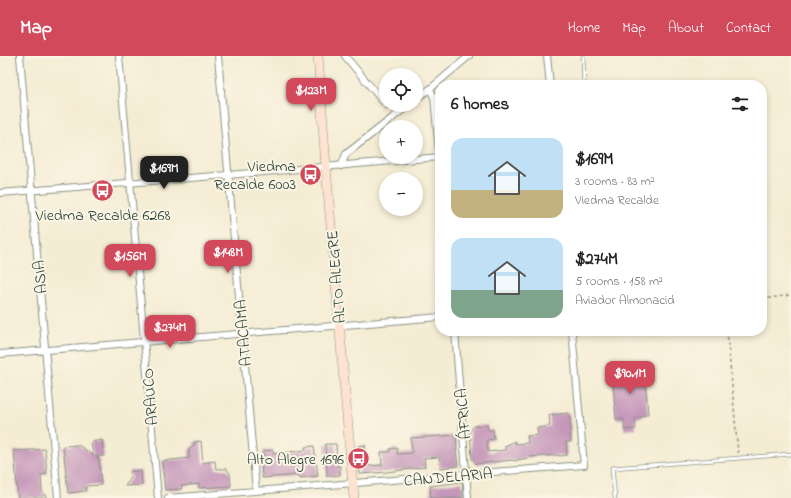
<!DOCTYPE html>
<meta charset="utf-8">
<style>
:root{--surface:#fff;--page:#f6f6f6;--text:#222;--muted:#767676;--accent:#d1495b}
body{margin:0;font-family:"Indie Flower",sans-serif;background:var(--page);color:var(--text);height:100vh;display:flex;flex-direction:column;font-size:15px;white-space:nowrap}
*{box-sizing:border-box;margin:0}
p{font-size:13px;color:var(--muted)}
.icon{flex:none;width:22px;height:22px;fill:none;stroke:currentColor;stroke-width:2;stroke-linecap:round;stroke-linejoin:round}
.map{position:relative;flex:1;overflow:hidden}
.panel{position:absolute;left:435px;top:24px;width:332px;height:256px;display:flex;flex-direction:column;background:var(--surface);border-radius:16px;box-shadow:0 2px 6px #0003}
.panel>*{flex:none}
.fabs{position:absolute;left:379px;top:12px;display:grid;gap:8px}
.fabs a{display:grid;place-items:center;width:44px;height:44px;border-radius:50%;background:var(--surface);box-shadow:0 2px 6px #0003;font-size:20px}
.price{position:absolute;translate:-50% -34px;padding:0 9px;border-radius:8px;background:var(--accent);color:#fff;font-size:13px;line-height:26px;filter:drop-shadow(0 1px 2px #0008)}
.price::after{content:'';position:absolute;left:50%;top:24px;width:12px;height:9px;margin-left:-6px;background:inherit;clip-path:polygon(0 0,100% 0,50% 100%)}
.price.selected{background:#222;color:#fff}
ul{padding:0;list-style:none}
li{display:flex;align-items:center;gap:12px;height:100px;padding:0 16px}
li span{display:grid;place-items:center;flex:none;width:112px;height:80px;border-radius:12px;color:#555}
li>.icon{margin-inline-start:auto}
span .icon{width:48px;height:48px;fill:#fffc;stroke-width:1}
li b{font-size:17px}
h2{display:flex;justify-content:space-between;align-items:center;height:48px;padding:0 16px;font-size:17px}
header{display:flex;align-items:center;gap:24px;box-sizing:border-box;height:56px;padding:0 20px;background:var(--accent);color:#fff}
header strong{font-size:19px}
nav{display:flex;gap:22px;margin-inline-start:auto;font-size:14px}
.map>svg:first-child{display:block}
</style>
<header>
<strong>Map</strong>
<nav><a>Home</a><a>Map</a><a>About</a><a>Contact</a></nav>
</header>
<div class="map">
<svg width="791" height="442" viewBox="0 0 791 442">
<rect width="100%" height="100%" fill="#fcf5e5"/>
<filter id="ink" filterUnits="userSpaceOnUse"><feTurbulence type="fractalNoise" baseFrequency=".025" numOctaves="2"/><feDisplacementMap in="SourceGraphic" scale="8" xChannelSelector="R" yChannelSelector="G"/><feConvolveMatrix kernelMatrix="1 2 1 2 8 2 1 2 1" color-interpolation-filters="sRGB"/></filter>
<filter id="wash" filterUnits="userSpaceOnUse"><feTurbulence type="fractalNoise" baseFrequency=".012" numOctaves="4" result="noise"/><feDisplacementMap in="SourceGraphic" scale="16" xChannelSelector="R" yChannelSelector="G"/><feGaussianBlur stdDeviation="0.9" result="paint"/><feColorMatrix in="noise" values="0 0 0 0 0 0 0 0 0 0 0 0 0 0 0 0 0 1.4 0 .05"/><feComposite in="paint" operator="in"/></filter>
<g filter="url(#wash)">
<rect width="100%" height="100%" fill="#f4ecd3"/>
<g id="blocks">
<path fill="#c597ba" d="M 644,311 L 648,358 L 635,363 L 636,373 L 624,374 L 624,363 L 616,363 L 612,314 Z
M 569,357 L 571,374 L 570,374 L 571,386 L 566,386 L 567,399 L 559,400 L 559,399 L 530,401 L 528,402 L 517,404 L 515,405 L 512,404 L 476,408 L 475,407 L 472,402 L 470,375 L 474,370 L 487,369 L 488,374 L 493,374 L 494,383 L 487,384 L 488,396 L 505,394 L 505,390 L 515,385 L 515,388 L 528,387 L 527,380 L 538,379 L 537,372 L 550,370 L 549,359 Z
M 456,379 L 457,394 L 456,394 L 458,410 L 440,412 L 439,401 L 424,402 L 425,411 L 387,416 L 360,418 L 358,390 L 365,389 L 367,410 L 382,409 L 381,396 L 390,396 L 390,393 L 397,392 L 397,398 L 412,397 L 411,382 Z
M 102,384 L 104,400 L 96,401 L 99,403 L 101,429 L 86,430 L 86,435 L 68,437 L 63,390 L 78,389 L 93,399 L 91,386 Z
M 201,385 L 203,407 L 215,405 L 216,413 L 227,413 L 230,418 L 231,430 L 199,432 L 199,428 L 181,430 L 182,433 L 165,434 L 162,405 L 189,402 L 189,393 L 194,390 L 194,386 Z
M 325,388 L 336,388 L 337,410 L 340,410 L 340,419 L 327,420 Z
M 314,390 L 318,420 L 299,422 L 299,419 L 262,422 L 261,407 L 264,407 L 263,395 L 273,394 L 273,398 L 306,394 L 305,391 Z
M 45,393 L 47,418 L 41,419 L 42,435 L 47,442 L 18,442 L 14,395 Z
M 130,415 L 141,415 L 142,429 L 125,430 L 131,422 Z
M 462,426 L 463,442 L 431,442 L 430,430 Z"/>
</g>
</g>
<g filter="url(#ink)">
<use href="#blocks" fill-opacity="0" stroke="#8a9484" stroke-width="1"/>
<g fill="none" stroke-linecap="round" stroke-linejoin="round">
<defs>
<path id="lane" d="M 583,0 L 584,29
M 615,442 L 612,412 L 791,398"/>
<path id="street" d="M 20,0 L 58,442
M 119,0 L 158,442
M 218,0 L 256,435
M 345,0 L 386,49
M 547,0 L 550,29
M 430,33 L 434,41 L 440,107
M 416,43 L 430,33 L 469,0
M 341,110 L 346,98 L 409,49
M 0,137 L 228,119 L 440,101
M 455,275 L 468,442
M 0,298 L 440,261
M 168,442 L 467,418 L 584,409 L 572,275"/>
<path id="secondary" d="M 318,0 L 326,111 L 354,442"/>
</defs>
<use href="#lane" stroke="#8a9484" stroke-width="4.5"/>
<use href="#street" stroke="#8a9484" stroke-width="8"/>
<use href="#secondary" stroke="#8a9484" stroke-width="10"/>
<path stroke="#8a9484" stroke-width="1.5" stroke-dasharray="3 3" stroke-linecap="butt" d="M 762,243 L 791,239
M 727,275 L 738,397"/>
<use href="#lane" stroke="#fff" stroke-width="3"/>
<use href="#street" stroke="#fff" stroke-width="6"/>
<use href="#secondary" stroke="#fee3d1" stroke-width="9"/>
</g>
</g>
<defs>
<symbol id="bus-disc" viewBox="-11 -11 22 22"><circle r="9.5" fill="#d1495b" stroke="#fcf5e5"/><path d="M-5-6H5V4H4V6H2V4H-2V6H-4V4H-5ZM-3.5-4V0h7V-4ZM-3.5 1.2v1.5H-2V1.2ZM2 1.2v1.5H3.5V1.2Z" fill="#fff"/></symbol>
</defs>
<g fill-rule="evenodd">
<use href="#bus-disc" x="298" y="106" width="25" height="25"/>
<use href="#bus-disc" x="90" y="122" width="25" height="25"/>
<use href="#bus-disc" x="346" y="390" width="25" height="25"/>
</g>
<g text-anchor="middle" stroke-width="4" stroke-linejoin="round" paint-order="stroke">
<g font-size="16" fill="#1f3d34" stroke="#fcf5e5" text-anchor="end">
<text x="296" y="115">Viedma<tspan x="296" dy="18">Recalde 6003</tspan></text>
<text x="103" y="164" text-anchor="middle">Viedma Recalde 6268</text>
<text x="344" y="408">Alto Alegre 1696</text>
</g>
<g font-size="16" fill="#1f3d34" stroke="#fcf5e5">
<text transform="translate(39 221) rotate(-95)" y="6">ASIA</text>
<text transform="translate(335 221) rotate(-95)" y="6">ALTO ALEGRE</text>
<text transform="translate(242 277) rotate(-95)" y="6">ATACAMA</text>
<text transform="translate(149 341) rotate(-95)" y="6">ARAUCO</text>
<text transform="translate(462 358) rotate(-95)" y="6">ÁFRICA</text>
<text transform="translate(448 420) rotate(-5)" y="6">CANDELARIA</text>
</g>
</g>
</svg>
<div class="fabs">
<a><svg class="icon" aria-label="locate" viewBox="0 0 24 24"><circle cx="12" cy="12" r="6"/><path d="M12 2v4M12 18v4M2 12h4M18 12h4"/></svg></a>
<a>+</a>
<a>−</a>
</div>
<b class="price" style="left:311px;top:56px">$123M</b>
<b class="price selected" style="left:164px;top:134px">$169M</b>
<b class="price" style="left:228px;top:218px">$148M</b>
<b class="price" style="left:130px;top:222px">$156M</b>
<b class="price" style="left:170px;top:293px">$274M</b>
<b class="price" style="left:630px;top:339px">$90.1M</b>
<section class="panel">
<h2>6 homes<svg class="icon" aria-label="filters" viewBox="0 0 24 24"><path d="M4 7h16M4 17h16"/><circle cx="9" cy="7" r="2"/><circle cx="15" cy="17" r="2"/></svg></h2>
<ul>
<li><span style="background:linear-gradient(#bfe0f5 65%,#c2b280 0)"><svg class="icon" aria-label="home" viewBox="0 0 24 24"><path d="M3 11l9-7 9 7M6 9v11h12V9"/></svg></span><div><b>$169M</b><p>3 rooms · 83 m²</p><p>Viedma Recalde</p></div></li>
<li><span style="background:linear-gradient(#bfe0f5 65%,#7fa58c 0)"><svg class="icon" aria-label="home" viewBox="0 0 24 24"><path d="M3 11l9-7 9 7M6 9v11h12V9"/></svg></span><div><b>$274M</b><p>5 rooms · 158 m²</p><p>Aviador Almonacid</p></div></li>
</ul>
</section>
</div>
